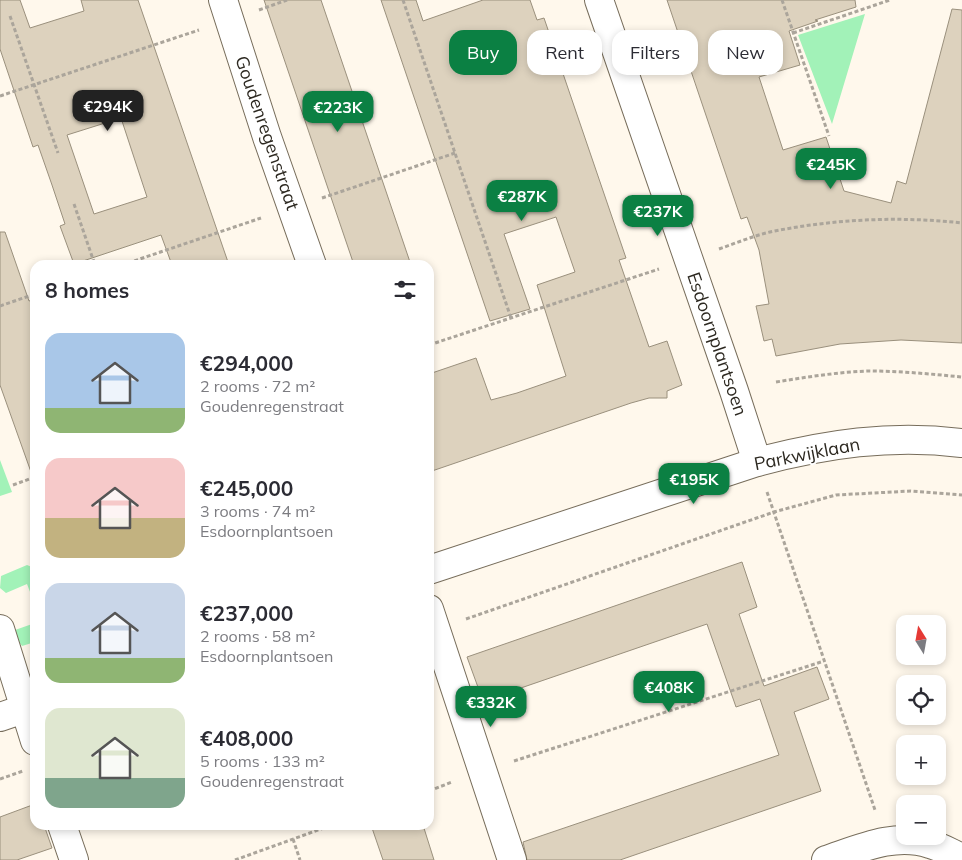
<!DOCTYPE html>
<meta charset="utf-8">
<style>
:root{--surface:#fff;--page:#f7f7f7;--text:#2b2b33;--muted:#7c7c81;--accent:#0b8043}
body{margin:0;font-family:Mulish,sans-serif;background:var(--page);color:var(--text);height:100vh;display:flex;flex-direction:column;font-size:19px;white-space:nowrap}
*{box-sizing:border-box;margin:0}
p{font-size:16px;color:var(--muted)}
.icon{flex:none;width:28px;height:28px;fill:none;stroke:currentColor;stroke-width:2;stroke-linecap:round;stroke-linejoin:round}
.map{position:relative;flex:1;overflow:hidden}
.panel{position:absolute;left:30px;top:260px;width:404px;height:570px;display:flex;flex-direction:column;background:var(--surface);border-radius:15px;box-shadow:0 2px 8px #0003}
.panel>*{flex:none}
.top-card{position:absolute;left:449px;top:30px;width:438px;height:45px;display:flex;gap:10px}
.needle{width:32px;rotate:349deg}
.controls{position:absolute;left:896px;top:615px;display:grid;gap:10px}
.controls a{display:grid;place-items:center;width:50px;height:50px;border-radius:10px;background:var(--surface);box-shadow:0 2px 8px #0003;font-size:25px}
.price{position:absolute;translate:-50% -42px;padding:0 11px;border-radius:10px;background:var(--accent);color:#fff;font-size:16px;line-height:32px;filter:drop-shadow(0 1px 2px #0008)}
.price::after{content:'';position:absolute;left:50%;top:30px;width:15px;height:11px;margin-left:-8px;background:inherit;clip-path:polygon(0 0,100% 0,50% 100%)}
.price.active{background:#222;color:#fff}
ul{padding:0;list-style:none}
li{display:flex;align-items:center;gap:15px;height:125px;padding:0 15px}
li span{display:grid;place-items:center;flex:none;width:140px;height:100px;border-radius:15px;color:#555}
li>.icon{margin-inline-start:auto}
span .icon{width:60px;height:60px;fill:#fffc;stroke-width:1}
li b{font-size:21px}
h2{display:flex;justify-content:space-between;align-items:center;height:60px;padding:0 15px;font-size:21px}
.pill{padding:0 18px;border-radius:15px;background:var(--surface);box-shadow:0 2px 8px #0003;font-size:18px;line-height:45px}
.pill.active{background:var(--accent);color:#fff}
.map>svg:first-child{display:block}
</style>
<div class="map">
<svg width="962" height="860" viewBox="0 0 962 860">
<rect width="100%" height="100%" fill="#fff8ec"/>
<path fill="#a2f2b8" d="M 865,14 L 832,124 L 798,35 Z
M 0,460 L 12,492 L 0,496 Z
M 27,565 L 32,567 L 35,575 L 35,605 L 27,584 L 6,593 L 0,588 L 1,576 Z
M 35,623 L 35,642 L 22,646 L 17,640 L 15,630 Z"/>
<path fill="#ddd2be" stroke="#9a907d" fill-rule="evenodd" d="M 0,0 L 20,0 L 30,28 L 84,11 L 81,0 L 138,0 L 229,265 L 172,265 L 161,235 L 74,264 L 60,226 L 65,224 L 52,185 L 38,145 L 33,147 L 0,49 ZM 121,118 L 147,197 L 94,214 L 67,135 Z
M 264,0 L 321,0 L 411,265 L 354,265 Z
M 381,0 L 416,0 L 423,21 L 483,0 L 530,0 L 537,20 L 544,18 L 626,258 L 619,260 L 649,347 L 667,341 L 682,385 L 667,391 L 667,398 L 649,398 L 631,403 L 429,472 L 429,374 L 476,358 L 491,400 L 517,393 L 566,376 L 537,285 L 575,272 L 556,217 L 504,234 L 530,309 L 490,321 Z
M 667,0 L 855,0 L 856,7 L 815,20 L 818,21 L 789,31 L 800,65 L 759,77 L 783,150 L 826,137 L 844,191 L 891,203 L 897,181 L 906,184 L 952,9 L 962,10 L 962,343 L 901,340 L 840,344 L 776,356 L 772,339 L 764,341 L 756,306 L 769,304 L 759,250 L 747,217 L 741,219 Z
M 0,232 L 5,232 L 29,301 L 35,299 L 35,471 L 31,472 L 0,385 Z
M 742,562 L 757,607 L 739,614 L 764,686 L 817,667 L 829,699 L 794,712 L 821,791 L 620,860 L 527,860 L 523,842 L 779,755 L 760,699 L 736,707 L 707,624 L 483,701 L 467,657 Z
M 35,804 L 35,825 L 44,825 L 52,848 L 17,860 L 0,860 L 0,817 Z
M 371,825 L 423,825 L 434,860 L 383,860 Z"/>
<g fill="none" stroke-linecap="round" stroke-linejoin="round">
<defs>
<path id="minor" d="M 223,0 L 267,137 L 312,265
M 599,0 L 734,391 L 757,462
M 429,609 L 512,860
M 0,629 L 35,741
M 62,825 L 74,860
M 826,860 C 859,849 895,832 930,844 C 941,847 951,853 962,858"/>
<path id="tertiary" d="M 429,570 L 757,462 C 825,444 891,434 962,443
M 0,717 L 35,705"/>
</defs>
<use href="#minor" stroke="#776d5b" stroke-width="30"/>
<use href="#tertiary" stroke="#776d5b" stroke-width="30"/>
<path stroke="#aba59b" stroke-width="3" stroke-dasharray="4 2.5" stroke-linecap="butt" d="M 403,0 L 511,318
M 782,0 L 829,136
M 259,10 L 287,0
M 10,16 L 58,153
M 793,33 L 890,0
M 0,96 L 199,30
M 322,198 L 455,153
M 74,204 L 95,265
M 719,249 C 736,243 753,236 770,232 C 833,219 899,216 962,223
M 122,265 L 261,218
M 0,306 L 35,294
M 429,345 L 659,269
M 776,382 C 807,377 838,372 869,371 C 900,371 931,374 962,377
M 13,485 L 35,477
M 767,492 L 875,810
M 466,619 L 774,512 L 836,495 L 911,491 L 962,495
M 514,761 L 824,661
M 0,779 L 23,771
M 429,791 L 452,782
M 293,839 L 300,860
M 235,860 L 332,825"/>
<use href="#minor" stroke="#fff" stroke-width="28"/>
<use href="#tertiary" stroke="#fff" stroke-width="28"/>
</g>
<g text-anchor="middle" stroke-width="4" stroke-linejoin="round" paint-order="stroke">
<g font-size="18" fill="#2d2921" stroke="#fff">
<text transform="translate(267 133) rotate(71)" y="6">Goudenregenstraat</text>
<text transform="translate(717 344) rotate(71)" y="6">Esdoornplantsoen</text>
<text transform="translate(807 454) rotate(-11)" y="6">Parkwijklaan</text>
</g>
</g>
</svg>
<div class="controls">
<a><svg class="needle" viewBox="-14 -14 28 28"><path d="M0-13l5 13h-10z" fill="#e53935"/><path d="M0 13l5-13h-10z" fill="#7c7c81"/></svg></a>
<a><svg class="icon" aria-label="locate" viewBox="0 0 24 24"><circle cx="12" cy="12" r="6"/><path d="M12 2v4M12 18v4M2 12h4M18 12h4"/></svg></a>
<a>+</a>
<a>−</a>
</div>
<b class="price active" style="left:108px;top:132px">€294K</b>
<b class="price" style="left:338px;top:133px">€223K</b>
<b class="price" style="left:831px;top:190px">€245K</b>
<b class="price" style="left:522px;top:222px">€287K</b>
<b class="price" style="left:658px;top:237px">€237K</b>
<b class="price" style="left:694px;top:505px">€195K</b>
<b class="price" style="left:669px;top:713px">€408K</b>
<b class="price" style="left:491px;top:728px">€332K</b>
<div class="top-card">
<a class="pill active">Buy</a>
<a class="pill">Rent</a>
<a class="pill">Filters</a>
<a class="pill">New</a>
</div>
<section class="panel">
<h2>8 homes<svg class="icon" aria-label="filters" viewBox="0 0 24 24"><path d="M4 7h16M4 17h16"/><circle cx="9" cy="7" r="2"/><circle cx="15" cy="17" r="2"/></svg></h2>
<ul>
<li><span style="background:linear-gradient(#a9c7e8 75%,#8fb573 0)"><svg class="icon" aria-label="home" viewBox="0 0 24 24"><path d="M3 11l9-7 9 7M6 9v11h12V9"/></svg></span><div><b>€294,000</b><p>2 rooms · 72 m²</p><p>Goudenregenstraat</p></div></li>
<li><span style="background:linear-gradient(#f6c9c9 60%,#c2b280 0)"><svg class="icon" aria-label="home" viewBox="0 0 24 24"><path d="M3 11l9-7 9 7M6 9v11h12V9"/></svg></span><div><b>€245,000</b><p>3 rooms · 74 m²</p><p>Esdoornplantsoen</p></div></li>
<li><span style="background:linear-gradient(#c9d6e8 75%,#8fb573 0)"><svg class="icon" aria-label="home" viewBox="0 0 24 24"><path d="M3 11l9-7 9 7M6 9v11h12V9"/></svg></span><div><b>€237,000</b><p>2 rooms · 58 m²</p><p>Esdoornplantsoen</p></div></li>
<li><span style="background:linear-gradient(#dfe7d0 70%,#7fa58c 0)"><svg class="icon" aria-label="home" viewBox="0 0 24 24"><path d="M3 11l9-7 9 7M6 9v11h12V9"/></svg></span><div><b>€408,000</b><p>5 rooms · 133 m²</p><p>Goudenregenstraat</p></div></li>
</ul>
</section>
</div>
